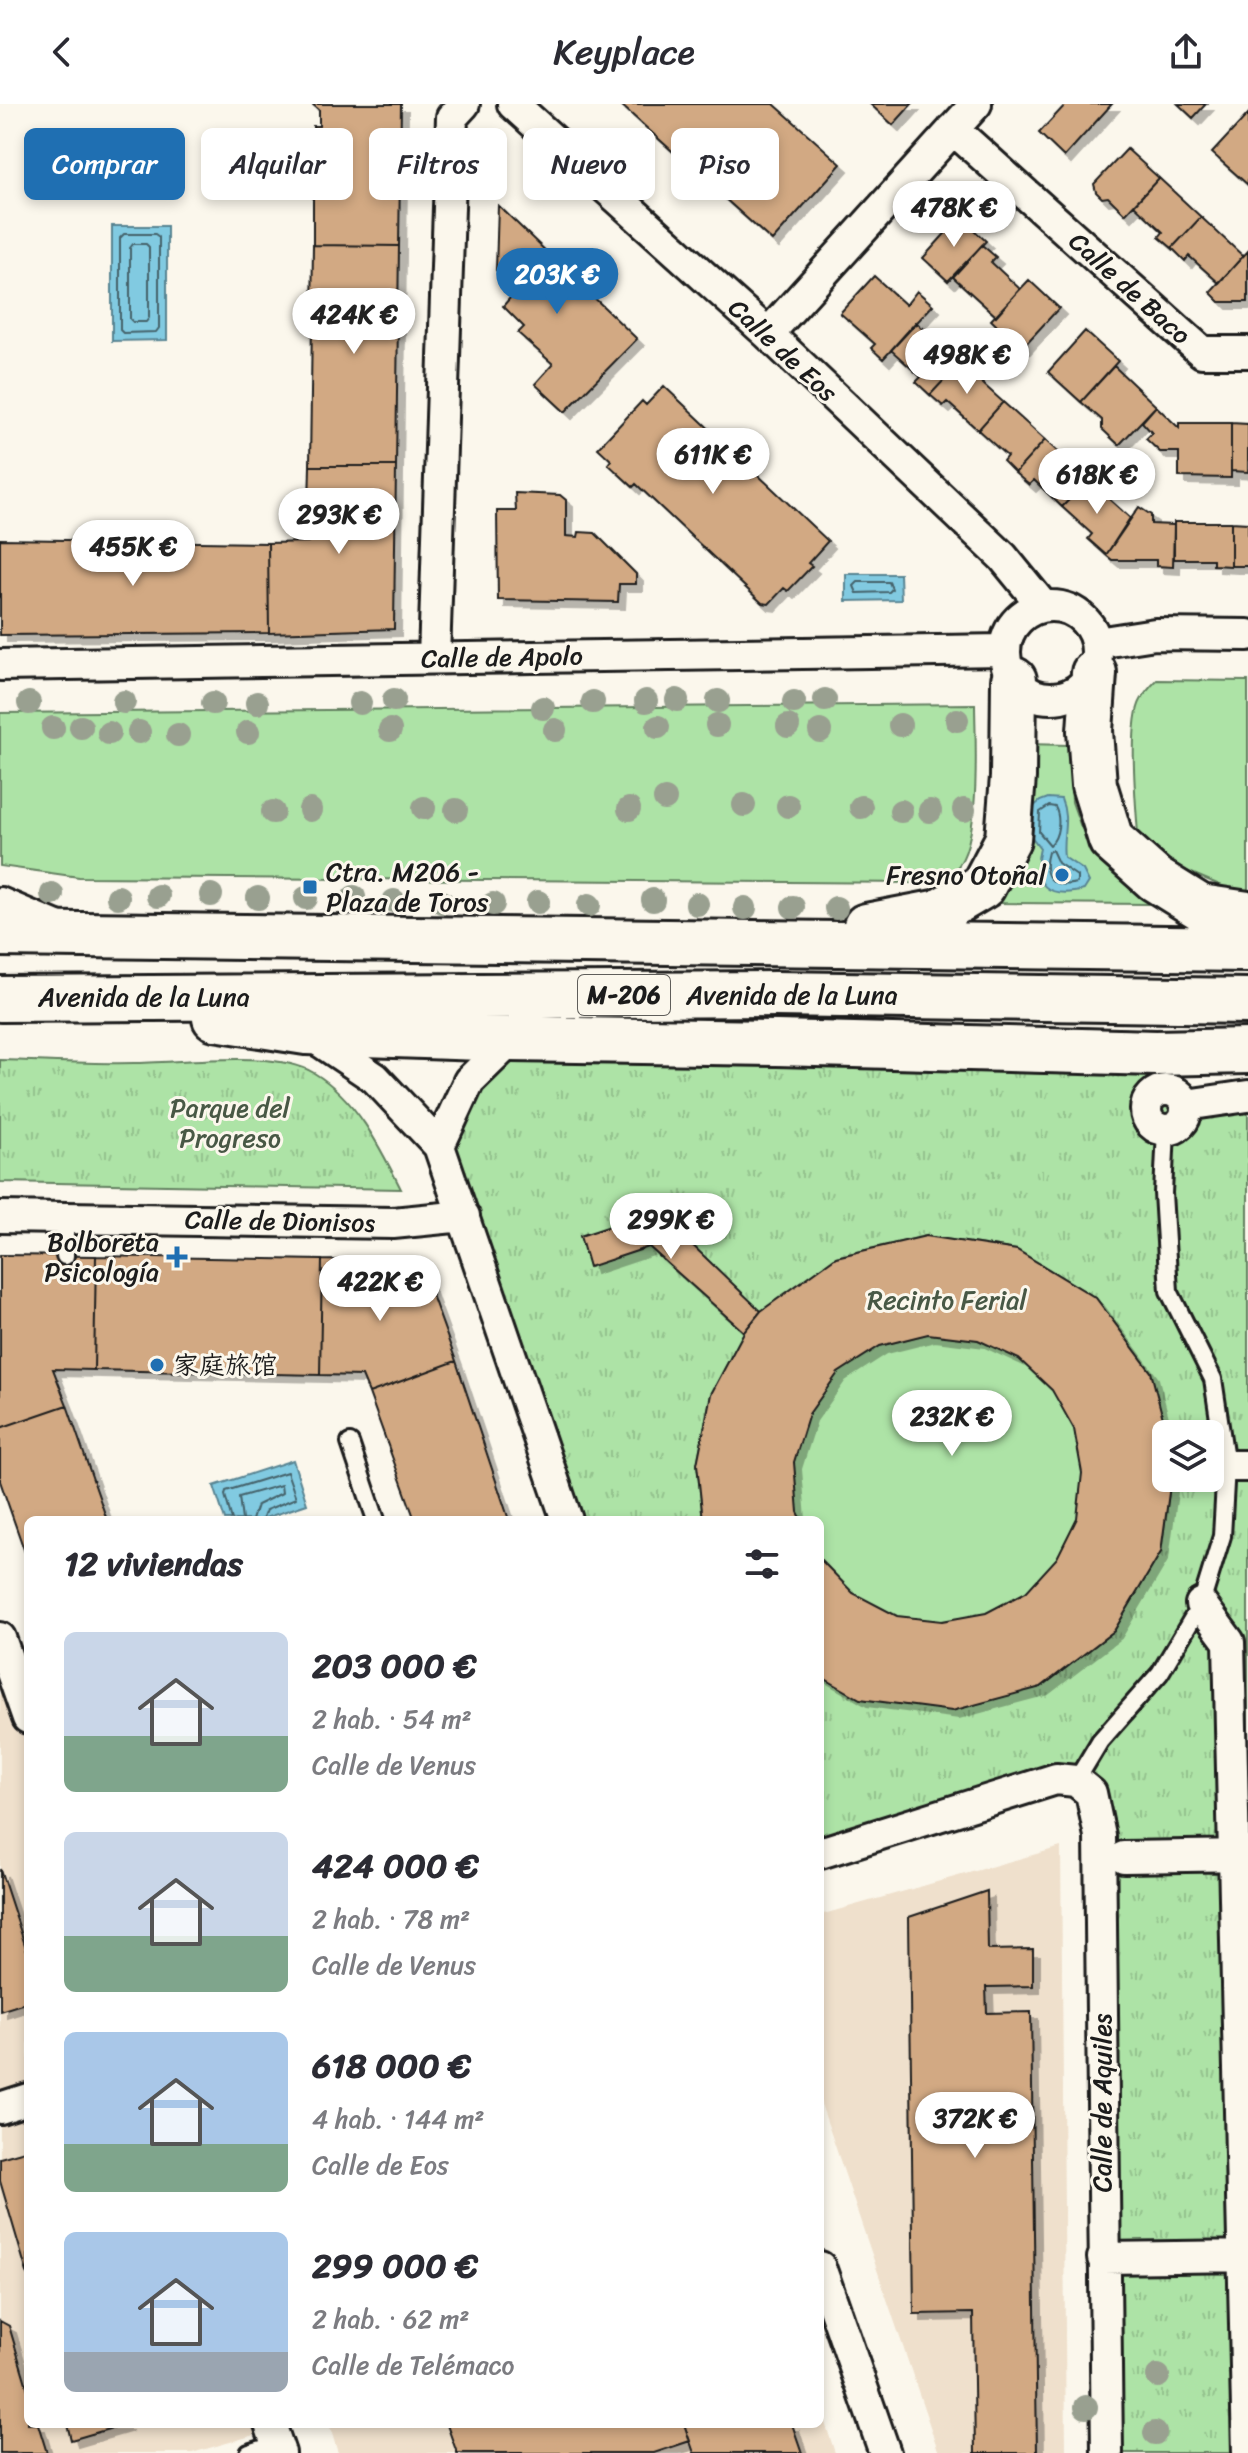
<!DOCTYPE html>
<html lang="es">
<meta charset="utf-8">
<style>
:root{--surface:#fff;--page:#f7f7f7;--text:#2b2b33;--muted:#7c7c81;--accent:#1f6fb2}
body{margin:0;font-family:Sriracha,"LXGW WenKai TC",sans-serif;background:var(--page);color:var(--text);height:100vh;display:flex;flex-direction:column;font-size:30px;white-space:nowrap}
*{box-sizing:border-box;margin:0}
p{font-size:26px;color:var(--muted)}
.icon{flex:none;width:44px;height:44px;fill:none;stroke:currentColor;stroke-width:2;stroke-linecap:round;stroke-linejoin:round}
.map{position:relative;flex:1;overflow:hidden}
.drawer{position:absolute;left:24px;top:1412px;width:800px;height:912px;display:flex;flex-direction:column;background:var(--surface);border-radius:12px;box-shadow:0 4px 12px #0003}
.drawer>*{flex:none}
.top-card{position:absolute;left:24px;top:24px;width:800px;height:72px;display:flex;gap:16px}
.tools{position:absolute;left:1152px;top:1316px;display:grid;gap:16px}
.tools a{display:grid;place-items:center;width:72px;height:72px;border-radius:12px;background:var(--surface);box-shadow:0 4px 12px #0003;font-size:40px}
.price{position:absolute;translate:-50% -68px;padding:0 18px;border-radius:28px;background:#fff;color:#222;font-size:26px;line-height:52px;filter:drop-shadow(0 2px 4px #0008)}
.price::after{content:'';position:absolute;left:50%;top:48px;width:24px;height:18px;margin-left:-12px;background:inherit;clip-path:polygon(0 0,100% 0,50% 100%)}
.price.on{background:var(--accent);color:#fff}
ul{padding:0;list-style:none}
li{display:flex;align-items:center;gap:24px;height:200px;padding:0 40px}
li span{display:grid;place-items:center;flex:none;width:224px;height:160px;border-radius:12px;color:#555}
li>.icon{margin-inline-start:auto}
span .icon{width:96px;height:96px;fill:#fffc;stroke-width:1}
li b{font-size:34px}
h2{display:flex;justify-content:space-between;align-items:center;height:96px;padding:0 40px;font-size:34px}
.chip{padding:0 28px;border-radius:12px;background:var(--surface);box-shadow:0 4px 12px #0003;font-size:28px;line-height:72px}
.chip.on{background:var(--accent);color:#fff}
header{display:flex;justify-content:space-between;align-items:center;height:104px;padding:0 40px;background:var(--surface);font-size:36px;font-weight:600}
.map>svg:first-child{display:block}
</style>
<header><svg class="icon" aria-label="back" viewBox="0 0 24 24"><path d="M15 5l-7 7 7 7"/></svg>Keyplace<svg class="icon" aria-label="share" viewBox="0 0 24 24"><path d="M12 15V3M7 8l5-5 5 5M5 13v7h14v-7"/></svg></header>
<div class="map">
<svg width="1248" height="2349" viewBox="0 0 1248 2349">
<defs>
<pattern id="grass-tufts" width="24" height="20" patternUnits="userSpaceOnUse" patternTransform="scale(2)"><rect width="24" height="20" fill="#ade3a6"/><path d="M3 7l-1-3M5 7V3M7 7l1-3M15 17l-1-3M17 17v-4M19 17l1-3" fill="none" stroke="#94c28e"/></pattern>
<filter id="shadow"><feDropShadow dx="7" dy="7" stdDeviation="0" flood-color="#0004"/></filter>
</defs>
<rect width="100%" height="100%" fill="#fbf7ec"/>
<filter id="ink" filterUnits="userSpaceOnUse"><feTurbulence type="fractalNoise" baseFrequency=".0125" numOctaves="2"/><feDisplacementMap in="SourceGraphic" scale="16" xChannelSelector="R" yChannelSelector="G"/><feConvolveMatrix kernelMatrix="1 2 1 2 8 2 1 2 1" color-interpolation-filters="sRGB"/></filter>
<g filter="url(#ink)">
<path fill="#efe0cc" d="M 0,1534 L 28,1614 L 28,2320 L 270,2320 L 272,2326 L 192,2349 L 0,2349 Z
M 1061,1743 L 1066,2349 L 939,2349 L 820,1997 L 820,1811 Z
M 820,2303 L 835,2349 L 338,2349 L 329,2320 L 820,2320 Z"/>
<path fill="url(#grass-tufts)" stroke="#648061" stroke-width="2" fill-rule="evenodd" d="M 512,935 L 1156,949 L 1161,985 L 1172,986 L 1181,991 L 1248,992 L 1248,2349 L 1107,2349 L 1100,1732 L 1076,1677 L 820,1749 L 820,1416 L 567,1416 L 441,1053 L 469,977 ZM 1166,1330 L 1210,1330 L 1210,1374 L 1166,1374 Z
M 0,956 C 45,957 89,960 134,959 C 181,959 275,945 314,969 C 356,994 380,1043 401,1085 L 0,1078 Z"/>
<path fill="#ade3a6" stroke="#648061" stroke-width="2" d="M 1157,576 L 1248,577 L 1248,788 L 1229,785 L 1168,759 L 1138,730 C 1136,702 1128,618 1141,596 C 1145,589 1151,582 1157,576 Z
M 975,600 C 975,635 983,749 951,769 C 943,774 931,776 922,779 L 79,773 L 0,762 L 0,609 Z
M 1025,640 L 1069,641 L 1072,698 L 1081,723 L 1101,754 L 1125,779 L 1152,795 L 1151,800 L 994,799 Z
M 926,1132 L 1017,1146 L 1096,1194 L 1151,1268 L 1166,1374 L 1171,1374 L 1161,1448 L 1114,1527 L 1041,1583 L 820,1572 L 820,1416 L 703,1416 L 697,1360 L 711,1290 L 744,1228 L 836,1153 Z"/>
<path fill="#81cae1" stroke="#598492" stroke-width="2" d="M 112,122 L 167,122 L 167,236 L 112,237 Z
M 846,470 L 900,470 L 901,496 L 846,497 Z
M 1048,694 L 1061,695 C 1070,716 1061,732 1064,753 L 1083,766 L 1089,778 L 1084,786 C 1048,795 1031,782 1040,744 L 1031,732 L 1032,704 L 1040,697 Z
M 293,1356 L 307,1400 L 259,1416 L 225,1416 L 214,1382 Z"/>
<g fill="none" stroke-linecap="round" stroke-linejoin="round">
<path stroke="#44626b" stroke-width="2" d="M 124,130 L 155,130 L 159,133 L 159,224 L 156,228 L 123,229 L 120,226 L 120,134 Z
M 133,140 L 146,140 L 149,143 L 149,214 L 146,218 L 133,218 L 130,215 L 130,144 Z
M 858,478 L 889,478 L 892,485 L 889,488 L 857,489 L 854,482 Z
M 1049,702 L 1055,703 C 1061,714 1059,733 1050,741 L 1039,728 L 1040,708 Z
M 1052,746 L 1058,759 L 1077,772 L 1077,779 C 1052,785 1041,772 1048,748 Z
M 232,1416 L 225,1391 L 226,1387 L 287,1368 L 296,1394 L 266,1406 L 262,1416
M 242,1416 L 239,1393 L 281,1381 L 282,1389 L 257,1401 L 252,1416"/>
</g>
<path fill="#d2a983" stroke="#1c1c1c" stroke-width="2" filter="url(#shadow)" d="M 312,0 L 401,0 L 399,142 L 313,141 L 313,22 L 319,22 L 319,6 Z
M 620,0 L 774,0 L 841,60 L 772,137 Z
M 870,0 L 912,0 L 893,21 Z
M 1066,0 L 1112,0 L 1064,53 L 1039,29 Z
M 1178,0 L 1206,0 L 1193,14 Z
M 1248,10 L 1248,81 L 1212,49 Z
M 1127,45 L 1159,74 L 1125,110 L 1108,93 L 1102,94 L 1096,88 L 1094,80 Z
M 1159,74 L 1201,113 L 1172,144 L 1159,133 L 1163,128 L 1134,101 Z
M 498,101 L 637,235 L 565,308 L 535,280 L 553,260 L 518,229 L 524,223 L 503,202 L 517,186 L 496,166 Z
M 960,113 L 986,137 L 948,177 L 923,154 Z
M 1201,113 L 1243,152 L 1219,179 L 1189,152 L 1185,157 L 1172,144 Z
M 313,141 L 399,142 L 396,362 L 310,362 Z
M 982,141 L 996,153 L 991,158 L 1020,185 L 996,212 L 953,173 Z
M 1248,147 L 1248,198 L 1220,198 L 1210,188 Z
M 874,172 L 906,201 L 917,187 L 933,201 L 883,255 L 871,244 L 875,240 L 840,209 Z
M 1029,176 L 1059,204 L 1021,245 L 991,216 Z
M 916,218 L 960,259 L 930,291 L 916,278 L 921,273 L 891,246 Z
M 1085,227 L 1118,257 L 1081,298 L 1048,268 Z
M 960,259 L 1003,298 L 978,326 L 947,298 L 943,302 L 930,291 Z
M 1114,262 L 1156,302 L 1119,341 L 1102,325 L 1102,316 L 1081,298 Z
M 664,282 L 828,437 L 808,459 L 812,462 L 788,487 L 784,484 L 769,500 L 762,499 L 636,380 L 633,383 L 608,360 L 611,356 L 598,344 L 642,297 L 646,301 Z
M 1003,298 L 1045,336 L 1015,369 L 1003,357 L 1007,352 L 978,326 Z
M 1156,302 L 1179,324 L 1179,319 L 1231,319 L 1231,374 L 1179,373 L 1179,348 L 1160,348 L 1146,335 L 1152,329 L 1142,318 Z
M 1231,319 L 1248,320 L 1248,368 L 1231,367 Z
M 1045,336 L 1088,376 L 1062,403 L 1034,376 L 1029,381 L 1015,369 Z
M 310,362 L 396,362 L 394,525 L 269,529 L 268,439 L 308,438 Z
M 1088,376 L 1130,414 L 1106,451 L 1088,435 L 1092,430 L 1062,403 Z
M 515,389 L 560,391 L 566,396 L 566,432 L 578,433 L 579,428 L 595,429 L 636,470 L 636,480 L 619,480 L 618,498 L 498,496 L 497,407 L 516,407 Z
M 1139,403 L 1151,411 L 1151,420 L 1174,421 L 1173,463 L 1156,462 L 1156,456 L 1112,456 L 1106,451 Z
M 1174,418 L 1231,418 L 1231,462 L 1213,461 L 1213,455 L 1174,455 Z
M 1231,418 L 1248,419 L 1248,462 L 1231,462 Z
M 0,435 L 268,439 L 269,529 L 0,531 Z
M 657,1107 L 761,1207 L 744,1228 L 649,1143 L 589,1163 L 580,1132 Z
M 926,1132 L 1017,1146 L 1096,1194 L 1151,1268 L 1167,1330 L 1166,1374 L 1171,1374 L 1161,1448 L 1114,1527 L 1041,1583 L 952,1607 L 860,1595 L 820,1572 L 820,1455 L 853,1489 L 897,1512 L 942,1517 L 986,1509 L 1026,1488 L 1057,1454 L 1077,1414 L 1082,1369 L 1074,1325 L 1052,1286 L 1019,1255 L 978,1236 L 928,1230 L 880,1242 L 838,1269 L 809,1310 L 794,1358 L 798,1408 L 802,1416 L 703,1416 L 697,1360 L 711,1290 L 744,1228 L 761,1207 L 836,1153 Z
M 0,1151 L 96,1152 L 94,1266 L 53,1265 L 67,1301 L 0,1324 Z
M 96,1152 L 322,1156 L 320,1271 L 94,1266 Z
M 322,1156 L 420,1158 L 456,1257 L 369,1289 L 362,1272 L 320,1271 Z
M 456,1257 L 509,1416 L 415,1416 L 369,1289 Z
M 67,1301 L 107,1416 L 28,1416 L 28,1457 L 0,1377 L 0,1324 Z
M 0,1765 L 28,1850 L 28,1898 L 0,1907 Z
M 987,1787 L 988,1846 L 1033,1845 L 1033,1882 L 986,1883 L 987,1909 L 1031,1908 L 1037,2349 L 975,2349 L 973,2209 L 914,2210 L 909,1813 Z
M 28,2046 L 28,2172 L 0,2077 L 0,2054 Z
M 0,2217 L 9,2222 L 28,2286 L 28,2320 L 38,2320 L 47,2349 L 0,2349 Z
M 67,2320 L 126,2320 L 71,2336 Z
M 451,2320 L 684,2320 L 690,2337 L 654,2349 L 457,2349 L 447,2321 Z
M 684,2320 L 792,2320 L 802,2349 L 694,2349 Z"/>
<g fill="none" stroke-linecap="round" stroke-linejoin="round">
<defs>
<path id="lane" d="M 65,1152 L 65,1114
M 350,1339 L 376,1416
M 1076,1677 L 1100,1637 L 1160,1569 L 1201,1500 L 1222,1432 L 1226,1362 L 1213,1275 L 1169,1187 L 1163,1089 L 1166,1026
M 249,2349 L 277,2340"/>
<path id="street" d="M 513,0 L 768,230 L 1003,453 L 1043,502
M 953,25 L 1202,248 L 1248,248
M 768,230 L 976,0
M1005 548a46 46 0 1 1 92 0a46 46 0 1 1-92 0Z
M 1097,539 L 1155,530 L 1248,531
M 434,554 L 452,13 L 464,0
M 0,561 L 1004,546
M 0,799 L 59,824
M 308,929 L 375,974 L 439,1042 L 567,1416
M1146 1006a20 20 0 1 1 40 0a20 20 0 1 1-40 0Z
M 1186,1001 L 1248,992
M 439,1042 L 469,977 L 512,935
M 0,1113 L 393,1119 L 464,1112
M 1226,1362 L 1248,1362
M 1201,1500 L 1229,1538 L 1248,2349
M 0,1534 L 28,1614
M 820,1749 L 1056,1675 L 1076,1677 L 1091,1689 L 1100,1732 L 1107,2349
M 1124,1753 L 1248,1751
M 0,2004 L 28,1995
M 1103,2154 L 1248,2152
M 820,2163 L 885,2349
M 270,2320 L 280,2349"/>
<path id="primary" d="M 1094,569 L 1090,627 L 1094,681 L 1111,736 L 1155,775 L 1200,803 L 1248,810
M 866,822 L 939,808 L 983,782 L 1008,735 L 1013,673 L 1014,576
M 0,830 L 1248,845
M 0,895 L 775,890 L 1248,897
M 215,914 L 306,928 L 512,935 L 777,939 L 1156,949 L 1248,947"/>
</defs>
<use href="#lane" stroke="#1c1c1c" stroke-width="22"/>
<use href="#street" stroke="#1c1c1c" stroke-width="36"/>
<use href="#primary" stroke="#1c1c1c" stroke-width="50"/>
<use href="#lane" stroke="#fbf7ec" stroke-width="16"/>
<use href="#street" stroke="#fbf7ec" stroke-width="30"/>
<use href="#primary" stroke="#fbf7ec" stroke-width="44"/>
</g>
<g fill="#99a090">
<circle cx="394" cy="596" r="12"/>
<circle cx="677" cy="596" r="12"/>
<circle cx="825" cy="596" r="12"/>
<circle cx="646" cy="597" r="12"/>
<circle cx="718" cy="597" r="12"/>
<circle cx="124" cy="598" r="12"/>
<circle cx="593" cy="598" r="12"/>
<circle cx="794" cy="598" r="12"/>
<circle cx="29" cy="599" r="12"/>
<circle cx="213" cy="599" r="12"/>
<circle cx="257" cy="599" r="12"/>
<circle cx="360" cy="599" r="12"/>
<circle cx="543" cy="604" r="12"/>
<circle cx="957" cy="616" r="12"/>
<circle cx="717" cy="621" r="12"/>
<circle cx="900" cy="621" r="12"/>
<circle cx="788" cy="622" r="12"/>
<circle cx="81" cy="623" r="12"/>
<circle cx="658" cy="623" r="12"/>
<circle cx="53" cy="624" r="12"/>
<circle cx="390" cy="626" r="12"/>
<circle cx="555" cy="626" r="12"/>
<circle cx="820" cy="627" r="12"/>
<circle cx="139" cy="628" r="12"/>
<circle cx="248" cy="628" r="12"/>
<circle cx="109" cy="629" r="12"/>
<circle cx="178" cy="631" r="12"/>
<circle cx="665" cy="695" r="12"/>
<circle cx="744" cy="701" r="12"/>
<circle cx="788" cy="702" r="12"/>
<circle cx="861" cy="703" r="12"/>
<circle cx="424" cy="704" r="12"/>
<circle cx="629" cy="705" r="12"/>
<circle cx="310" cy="706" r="12"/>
<circle cx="456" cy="706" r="12"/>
<circle cx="964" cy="706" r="12"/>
<circle cx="901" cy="707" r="12"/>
<circle cx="930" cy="707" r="12"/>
<circle cx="273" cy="708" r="12"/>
<circle cx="52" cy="790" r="12"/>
<circle cx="211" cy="791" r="12"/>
<circle cx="158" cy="792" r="12"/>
<circle cx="118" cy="793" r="12"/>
<circle cx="354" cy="793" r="12"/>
<circle cx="258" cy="794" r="12"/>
<circle cx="306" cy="794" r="12"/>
<circle cx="653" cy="796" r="12"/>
<circle cx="394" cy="797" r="12"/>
<circle cx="442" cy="798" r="12"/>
<circle cx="538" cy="798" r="12"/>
<circle cx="493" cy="800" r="12"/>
<circle cx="697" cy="800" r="12"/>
<circle cx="589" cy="801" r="12"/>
<circle cx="793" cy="803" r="12"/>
<circle cx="745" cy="804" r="12"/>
<circle cx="836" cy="804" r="12"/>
<circle cx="1158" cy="2272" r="12"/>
<circle cx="1086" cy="2303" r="12"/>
<circle cx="1155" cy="2329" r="12"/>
</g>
</g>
<g fill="#1f6fb2" stroke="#fbf7ec" stroke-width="3">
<circle cx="1062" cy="771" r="8"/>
<rect x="302" y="775" width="16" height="16" rx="4"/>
<path d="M173 1141h8v8h8v8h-8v8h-8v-8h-8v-8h8z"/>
<circle cx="157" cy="1261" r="8"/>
</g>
<g text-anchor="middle" stroke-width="6" stroke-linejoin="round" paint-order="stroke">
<rect fill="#fbf7ec" stroke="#5f5e5a" stroke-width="2" x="578" y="871" width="92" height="40" rx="6"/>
<g font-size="24" font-weight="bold" fill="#1c1c1c">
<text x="624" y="899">M-206</text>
</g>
<g font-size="26" fill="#1c1c1c" stroke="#fbf7ec">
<text transform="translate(1130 184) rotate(42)" y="9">Calle de Baco</text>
<text transform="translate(783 246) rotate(43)" y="9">Calle de Eos</text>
<text transform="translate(502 553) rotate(-1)" y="9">Calle de Apolo</text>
<text x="792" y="900">Avenida de la Luna</text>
<text x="144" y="902">Avenida de la Luna</text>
<text transform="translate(280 1117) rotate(1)" y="9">Calle de Dionisos</text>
<text transform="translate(1102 1999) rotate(-90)" y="9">Calle de Aquiles</text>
</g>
<g font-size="26" fill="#1c1c1c" stroke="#fbf7ec" text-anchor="start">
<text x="326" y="777">Ctra. M206 -<tspan x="326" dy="30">Plaza de Toros</tspan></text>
<text x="1046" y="780" text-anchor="end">Fresno Otoñal</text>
<text x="159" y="1147" text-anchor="end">Bolboreta<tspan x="159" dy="30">Psicología</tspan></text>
<text x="173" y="1270">家庭旅馆</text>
</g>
<g font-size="26" fill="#485845" stroke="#fbf7ec">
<text x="230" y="1013">Parque del<tspan x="230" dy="30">Progreso</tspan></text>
<text x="947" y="1205">Recinto Ferial</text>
</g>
</g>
</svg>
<div class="tools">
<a><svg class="icon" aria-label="layers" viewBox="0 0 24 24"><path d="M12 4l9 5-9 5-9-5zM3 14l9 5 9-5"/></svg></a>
</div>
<b class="price" style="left:954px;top:145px">478K €</b>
<b class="price on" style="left:557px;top:212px">203K €</b>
<b class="price" style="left:354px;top:252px">424K €</b>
<b class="price" style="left:967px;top:292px">498K €</b>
<b class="price" style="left:713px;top:392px">611K €</b>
<b class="price" style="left:1097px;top:412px">618K €</b>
<b class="price" style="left:339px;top:452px">293K €</b>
<b class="price" style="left:133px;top:484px">455K €</b>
<b class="price" style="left:671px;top:1157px">299K €</b>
<b class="price" style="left:380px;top:1219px">422K €</b>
<b class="price" style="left:952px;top:1354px">232K €</b>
<b class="price" style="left:975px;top:2056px">372K €</b>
<div class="top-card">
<a class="chip on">Comprar</a>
<a class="chip">Alquilar</a>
<a class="chip">Filtros</a>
<a class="chip">Nuevo</a>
<a class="chip">Piso</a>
</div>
<section class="drawer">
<h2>12 viviendas<svg class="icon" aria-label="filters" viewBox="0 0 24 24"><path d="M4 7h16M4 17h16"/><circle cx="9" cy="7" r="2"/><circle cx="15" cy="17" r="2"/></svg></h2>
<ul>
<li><span style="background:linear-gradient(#c9d6e8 65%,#7fa58c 0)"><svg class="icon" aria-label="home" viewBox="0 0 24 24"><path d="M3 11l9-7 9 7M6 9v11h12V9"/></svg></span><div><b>203 000 €</b><p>2 hab. · 54 m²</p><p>Calle de Venus</p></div></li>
<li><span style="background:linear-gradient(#c9d6e8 65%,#7fa58c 0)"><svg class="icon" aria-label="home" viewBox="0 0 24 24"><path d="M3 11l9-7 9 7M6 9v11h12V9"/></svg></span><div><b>424 000 €</b><p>2 hab. · 78 m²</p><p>Calle de Venus</p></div></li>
<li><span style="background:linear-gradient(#a9c7e8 70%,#7fa58c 0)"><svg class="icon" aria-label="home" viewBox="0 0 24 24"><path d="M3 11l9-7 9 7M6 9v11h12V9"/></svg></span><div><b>618 000 €</b><p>4 hab. · 144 m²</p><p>Calle de Eos</p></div></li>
<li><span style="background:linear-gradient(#a9c7e8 75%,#9aa5b1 0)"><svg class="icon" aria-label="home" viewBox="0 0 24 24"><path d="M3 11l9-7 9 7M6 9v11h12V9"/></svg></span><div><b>299 000 €</b><p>2 hab. · 62 m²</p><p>Calle de Telémaco</p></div></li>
</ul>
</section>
</div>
